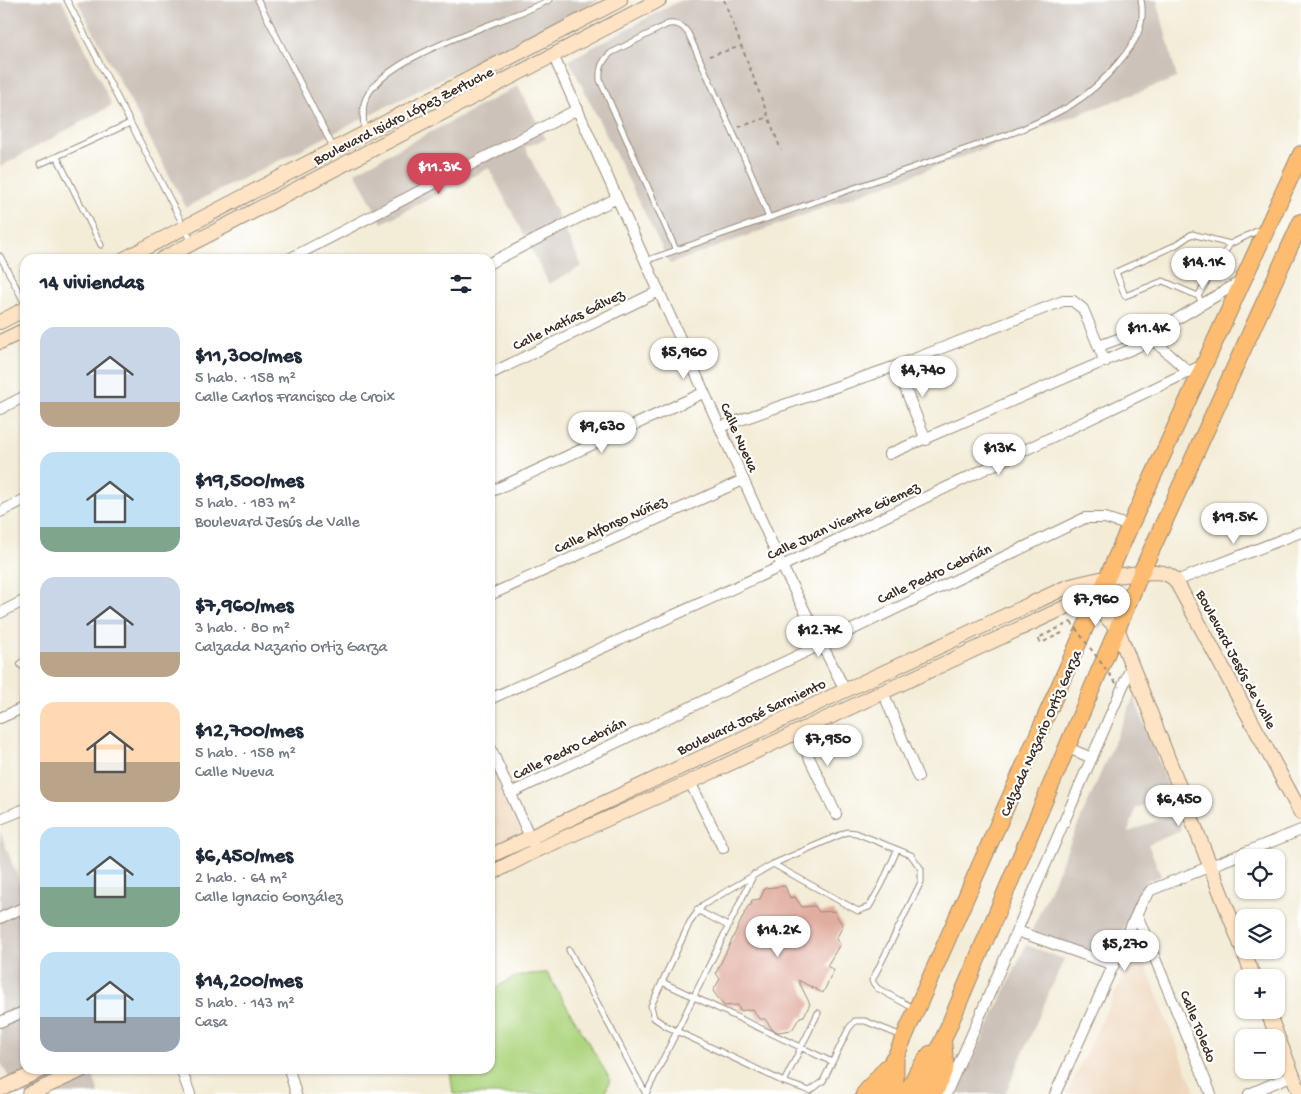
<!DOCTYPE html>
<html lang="es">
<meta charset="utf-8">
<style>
:root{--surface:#fff;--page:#f6f6f7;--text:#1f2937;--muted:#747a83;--accent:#d1495b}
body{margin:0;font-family:"Gochi Hand",sans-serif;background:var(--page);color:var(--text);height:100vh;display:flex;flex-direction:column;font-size:19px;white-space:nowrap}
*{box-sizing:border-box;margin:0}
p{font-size:16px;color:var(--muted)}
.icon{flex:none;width:28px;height:28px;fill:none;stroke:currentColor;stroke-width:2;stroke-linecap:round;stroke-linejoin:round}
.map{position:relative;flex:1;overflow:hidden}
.details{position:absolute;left:20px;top:254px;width:475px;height:820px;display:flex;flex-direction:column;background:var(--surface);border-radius:15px;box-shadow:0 1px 4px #0004}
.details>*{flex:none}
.controls{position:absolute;left:1235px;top:849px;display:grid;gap:10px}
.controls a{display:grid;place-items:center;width:50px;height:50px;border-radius:10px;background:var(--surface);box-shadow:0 1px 4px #0004;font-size:25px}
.price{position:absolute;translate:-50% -42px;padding:0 11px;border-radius:18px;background:#fff;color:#222;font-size:16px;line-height:32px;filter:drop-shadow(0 1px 2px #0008)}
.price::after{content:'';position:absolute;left:50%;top:30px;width:15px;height:11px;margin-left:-8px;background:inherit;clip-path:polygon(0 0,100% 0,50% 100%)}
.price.on{background:var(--accent);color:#fff}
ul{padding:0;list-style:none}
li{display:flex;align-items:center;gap:15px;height:125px;padding:0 20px}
li span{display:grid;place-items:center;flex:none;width:140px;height:100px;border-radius:15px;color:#555}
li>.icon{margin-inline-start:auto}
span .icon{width:60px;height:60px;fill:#fffc;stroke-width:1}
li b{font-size:21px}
h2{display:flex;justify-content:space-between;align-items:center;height:60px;padding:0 20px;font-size:21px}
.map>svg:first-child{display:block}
</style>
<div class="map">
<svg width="1301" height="1094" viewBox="0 0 1301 1094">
<rect width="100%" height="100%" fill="#fff"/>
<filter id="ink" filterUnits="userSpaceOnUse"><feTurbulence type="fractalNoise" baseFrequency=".02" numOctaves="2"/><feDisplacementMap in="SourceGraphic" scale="10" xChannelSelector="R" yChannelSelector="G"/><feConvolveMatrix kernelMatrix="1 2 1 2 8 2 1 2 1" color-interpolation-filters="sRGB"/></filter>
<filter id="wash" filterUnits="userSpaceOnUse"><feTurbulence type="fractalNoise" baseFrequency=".0096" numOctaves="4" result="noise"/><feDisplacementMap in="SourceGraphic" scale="20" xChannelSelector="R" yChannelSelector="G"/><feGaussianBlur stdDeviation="1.12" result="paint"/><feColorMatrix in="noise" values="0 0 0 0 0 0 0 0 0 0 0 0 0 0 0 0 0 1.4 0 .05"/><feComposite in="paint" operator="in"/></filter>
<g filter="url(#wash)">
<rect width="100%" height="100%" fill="#f3ecd7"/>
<path fill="#eed6bb" d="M 490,765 L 521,831 L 490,847 Z
M 1138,946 L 1196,1094 L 1066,1094 Z"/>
<path fill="#ccc2b9" d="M 0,0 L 62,0 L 112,105 L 0,167 Z
M 77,0 L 599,0 L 186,207 Z
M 681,0 L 1157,0 L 1177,78 L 670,264 L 569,60 Z
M 518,86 L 546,139 L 525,147 L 582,266 L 549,284 L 489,168 L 382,223 L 355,172 Z
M 1134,697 L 1171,795 L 1136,808 L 1128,832 L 1177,813 L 1181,831 L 1148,844 L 1161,876 L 1147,881 L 1108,958 L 1032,930 Z
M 0,831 L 25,897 L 25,1069 L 91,1069 L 99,1094 L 18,1094 L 0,1061 Z
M 1026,945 L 1064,959 L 1005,1094 L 957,1094 Z"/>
<path fill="#add57f" stroke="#74804e" d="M 547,973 L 610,1079 L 605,1094 L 453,1094 L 450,1069 L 490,1069 L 490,993 C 510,976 521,974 547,973 Z"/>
<g id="blocks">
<path fill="#e1ada0" d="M 785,886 L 790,898 L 795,897 L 802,907 L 815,906 L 819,912 L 834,911 L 843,926 L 836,939 L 840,944 L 827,966 L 834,970 L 823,993 L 798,980 L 810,1004 L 804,1016 L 800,1017 L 792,1030 L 778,1032 L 772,1029 L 765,1019 L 759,1019 L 753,1009 L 740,1011 L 738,1005 L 724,1006 L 713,991 L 720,979 L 716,973 L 748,906 L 751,905 L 752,900 L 760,899 L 765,888 Z"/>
</g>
</g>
<g filter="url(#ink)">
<use href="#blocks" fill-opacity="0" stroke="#978b7a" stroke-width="1"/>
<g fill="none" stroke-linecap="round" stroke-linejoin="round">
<defs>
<path id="lane" d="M 67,0 L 192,242
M 258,0 L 334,149
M 364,132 C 364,121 361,108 366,98 C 387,53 505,23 549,0
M 57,157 L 101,245
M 40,164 L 130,123
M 676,250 L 600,80 C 599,68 602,61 611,53 L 668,24 C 678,23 682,25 688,33 L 753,177 L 769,218
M 0,256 L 25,304
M 645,261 L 1015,132 C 1060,113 1087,101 1119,62 C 1135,43 1146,25 1141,0
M 1198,296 L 1230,244
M 1203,304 L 1198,296 L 1163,281 L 1125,296 L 1116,272 L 1176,245 L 1192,234 L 1230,244 L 1261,229
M 773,864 L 858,911 L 869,907 L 882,884 L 897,850
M 697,910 L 728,926
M 569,950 L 646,1094
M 662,982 L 832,1062
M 902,1036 L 865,1021 L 855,1021 L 849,1028 L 823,1081 L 810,1091 L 784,1082 L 666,1026 L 654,1018 L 651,1006 L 690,922 L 703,905 L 773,864 L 847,832 L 856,833 L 911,855 L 921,869 L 921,882 L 872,981 L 877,988 L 915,1009
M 784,1082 L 818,1013
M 646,1094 L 754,874"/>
<path id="street" d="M 553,55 L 782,566 L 845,690
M 289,259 L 578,109
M 490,263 L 617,198
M 1152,336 L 1153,340 L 1188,371
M 1099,346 L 1148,328 L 1171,322
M 896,366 L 926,440
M 490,374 L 659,291
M 0,409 L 25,396
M 720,427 L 896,366 L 1063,301 L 1073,301 L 1083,309 L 1105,362
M 889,454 L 1153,340 L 1172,322 L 1243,280
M 490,492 L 703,393
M 0,512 L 25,499
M 1176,581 L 1301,532
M 490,595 L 743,480
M 0,613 L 25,600
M 23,664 L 25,663
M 883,692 L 918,777
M 490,699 L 782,566 L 1205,364
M 0,718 L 25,707
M 797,732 L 836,814
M 490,747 L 532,842
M 1068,748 L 1092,758
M 690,782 L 723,848
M 511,793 L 1085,518 L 1105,518 L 1130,526
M 0,819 L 25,809
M 1137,915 L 1211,1094
M 0,918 L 25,907
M 1017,931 L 1114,965
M 0,1022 L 25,1011
M 181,1069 L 190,1094
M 289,1069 L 296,1094
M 946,1094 L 1132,665
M 1055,1094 L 1142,902 L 1151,890 L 1301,830
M 1249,1094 L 1293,1075"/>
<path id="secondary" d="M 124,259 L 620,0
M 162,259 L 659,0
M 0,322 L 25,309
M 0,342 L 25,330
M 490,856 L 1067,587 C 1093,580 1128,573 1155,572 C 1163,572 1171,575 1176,581 L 1301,813
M 490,874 L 535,851 L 690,782 L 1066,607 C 1094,601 1099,610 1117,628 L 1254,978
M 1267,1010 L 1300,1094
M 0,1089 L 43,1069
M 29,1094 L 84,1069"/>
<path id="primary" d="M 864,1094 L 887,1067
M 879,1094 L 1130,526 L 1301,154
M 907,1094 L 917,1072 L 930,1054
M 920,1094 L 1140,575 L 1301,222"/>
<path id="highway" d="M 891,1094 L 894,1084 L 894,1060
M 933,1094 L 944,1067 L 942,1045"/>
</defs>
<use href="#lane" stroke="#978b7a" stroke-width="7"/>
<use href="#street" stroke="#978b7a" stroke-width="12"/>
<use href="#secondary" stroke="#978b7a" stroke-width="16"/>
<use href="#primary" stroke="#978b7a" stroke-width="18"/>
<use href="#highway" stroke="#978b7a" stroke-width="21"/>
<path stroke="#978b7a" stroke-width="2" stroke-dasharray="4 4" stroke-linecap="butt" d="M 724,0 L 781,150
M 709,56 L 742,46
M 739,127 L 769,117
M 1062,633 L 1041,643 L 1038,638 L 1071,622"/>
<use href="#lane" stroke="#fff" stroke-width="5"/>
<use href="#street" stroke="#fff" stroke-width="10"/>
<use href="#secondary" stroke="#fee4c5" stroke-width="14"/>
<use href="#primary" stroke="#fdbc6f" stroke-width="16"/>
<use href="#highway" stroke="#fdbc6f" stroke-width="19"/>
<path stroke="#978b7a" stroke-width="2" stroke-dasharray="4 4" stroke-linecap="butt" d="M 1071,622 L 1119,687"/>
</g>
</g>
<g text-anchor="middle" stroke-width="4.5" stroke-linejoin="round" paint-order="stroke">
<g font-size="15" fill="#3b2a1e" stroke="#fff">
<text transform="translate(403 115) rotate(-27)" y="5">Boulevard Isidro López Zertuche</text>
<text transform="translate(568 319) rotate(-26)" y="5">Calle Matías Gálvez</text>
<text transform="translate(740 437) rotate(66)" y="5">Calle Nueva</text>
<text transform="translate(843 520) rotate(-25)" y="5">Calle Juan Vicente Güemez</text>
<text transform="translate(610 524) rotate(-24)" y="5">Calle Alfonso Núñez</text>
<text transform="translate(934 573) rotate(-25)" y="5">Calle Pedro Cebrián</text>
<text transform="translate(1237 659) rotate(62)" y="5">Boulevard Jesús de Valle</text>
<text transform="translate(751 716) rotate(-25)" y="5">Boulevard José Sarmiento</text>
<text transform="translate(1040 733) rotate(-66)" y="5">Calzada Nazario Ortiz Garza</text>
<text transform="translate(569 748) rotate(-26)" y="5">Calle Pedro Cebrián</text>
<text transform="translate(1199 1026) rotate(68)" y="5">Calle Toledo</text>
</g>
</g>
</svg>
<div class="controls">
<a><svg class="icon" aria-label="locate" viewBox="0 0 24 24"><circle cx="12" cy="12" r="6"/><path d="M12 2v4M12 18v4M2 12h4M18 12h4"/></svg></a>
<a><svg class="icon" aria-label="layers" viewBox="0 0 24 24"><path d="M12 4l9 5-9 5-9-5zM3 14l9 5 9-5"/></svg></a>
<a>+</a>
<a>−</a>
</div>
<b class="price on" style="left:439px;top:195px">$11.3K</b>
<b class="price" style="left:1203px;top:290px">$14.1K</b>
<b class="price" style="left:1148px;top:356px">$11.4K</b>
<b class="price" style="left:684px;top:380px">$5,960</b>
<b class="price" style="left:923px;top:398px">$4,740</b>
<b class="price" style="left:602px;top:454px">$9,630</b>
<b class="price" style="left:999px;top:476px">$13K</b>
<b class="price" style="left:1234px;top:545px">$19.5K</b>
<b class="price" style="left:1096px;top:627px">$7,960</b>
<b class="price" style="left:819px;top:658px">$12.7K</b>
<b class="price" style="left:828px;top:767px">$7,950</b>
<b class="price" style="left:1179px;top:827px">$6,450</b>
<b class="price" style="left:778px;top:958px">$14.2K</b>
<b class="price" style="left:1125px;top:972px">$5,270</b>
<section class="details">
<h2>14 viviendas<svg class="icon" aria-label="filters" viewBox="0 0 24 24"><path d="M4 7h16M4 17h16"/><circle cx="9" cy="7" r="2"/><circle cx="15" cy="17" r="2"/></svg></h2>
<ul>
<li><span style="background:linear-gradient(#c9d6e8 75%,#b9a48a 0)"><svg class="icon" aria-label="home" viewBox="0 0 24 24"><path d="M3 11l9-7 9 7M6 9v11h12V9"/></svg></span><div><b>$11,300/mes</b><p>5 hab. · 158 m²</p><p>Calle Carlos Francisco de Croix</p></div></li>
<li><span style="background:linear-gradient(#bfe0f5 75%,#7fa58c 0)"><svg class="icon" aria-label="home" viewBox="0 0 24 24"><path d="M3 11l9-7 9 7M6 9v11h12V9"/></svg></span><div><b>$19,500/mes</b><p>5 hab. · 183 m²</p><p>Boulevard Jesús de Valle</p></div></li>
<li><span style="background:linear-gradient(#c9d6e8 75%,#b9a48a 0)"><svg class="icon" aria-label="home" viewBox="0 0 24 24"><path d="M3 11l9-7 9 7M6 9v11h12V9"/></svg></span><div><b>$7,960/mes</b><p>3 hab. · 80 m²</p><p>Calzada Nazario Ortiz Garza</p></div></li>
<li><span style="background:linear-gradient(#ffd9b3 60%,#b9a48a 0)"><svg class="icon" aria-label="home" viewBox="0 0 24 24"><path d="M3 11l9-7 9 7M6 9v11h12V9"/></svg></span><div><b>$12,700/mes</b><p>5 hab. · 158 m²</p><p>Calle Nueva</p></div></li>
<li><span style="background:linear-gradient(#bfe0f5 60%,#7fa58c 0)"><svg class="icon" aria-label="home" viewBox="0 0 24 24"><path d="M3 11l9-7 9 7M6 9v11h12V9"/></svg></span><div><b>$6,450/mes</b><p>2 hab. · 64 m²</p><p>Calle Ignacio González</p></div></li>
<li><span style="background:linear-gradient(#bfe0f5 65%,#9aa5b1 0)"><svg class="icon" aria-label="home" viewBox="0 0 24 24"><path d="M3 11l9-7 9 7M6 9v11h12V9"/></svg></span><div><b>$14,200/mes</b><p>5 hab. · 143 m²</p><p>Casa</p></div></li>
</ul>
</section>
</div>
